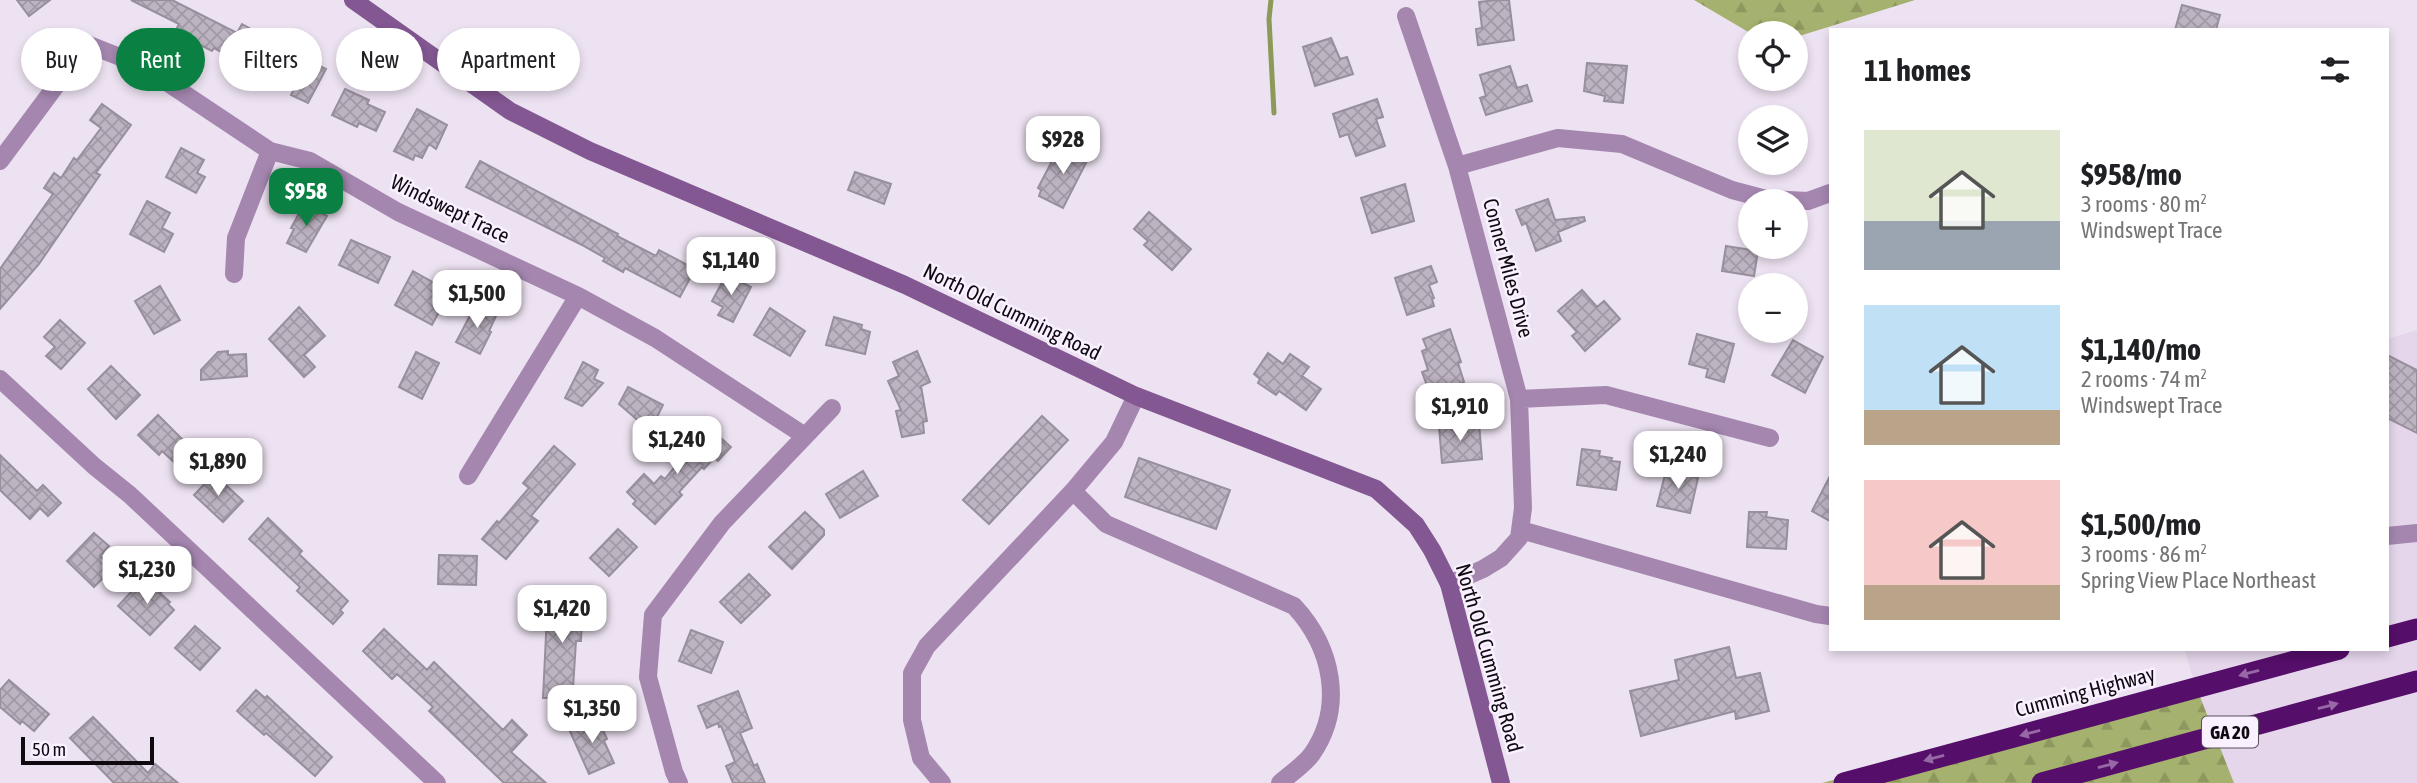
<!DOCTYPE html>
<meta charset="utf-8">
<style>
:root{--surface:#fff;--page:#f2f2f2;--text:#202124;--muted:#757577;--accent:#0b8043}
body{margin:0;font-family:"Asap Condensed",sans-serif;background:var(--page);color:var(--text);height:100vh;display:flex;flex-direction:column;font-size:26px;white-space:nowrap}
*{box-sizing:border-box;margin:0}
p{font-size:23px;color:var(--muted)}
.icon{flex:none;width:38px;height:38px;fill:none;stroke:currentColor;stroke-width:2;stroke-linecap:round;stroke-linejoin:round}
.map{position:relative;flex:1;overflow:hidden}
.panel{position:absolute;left:1829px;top:28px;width:560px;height:623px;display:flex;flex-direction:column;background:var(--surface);border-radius:0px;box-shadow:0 4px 10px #0003}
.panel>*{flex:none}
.hud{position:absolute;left:21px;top:28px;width:665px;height:63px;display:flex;gap:14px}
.fabs{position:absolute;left:1738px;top:21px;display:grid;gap:14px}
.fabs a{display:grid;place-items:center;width:70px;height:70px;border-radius:50%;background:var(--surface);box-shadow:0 4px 10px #0003;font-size:35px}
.scale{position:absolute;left:21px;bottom:18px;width:133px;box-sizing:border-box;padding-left:7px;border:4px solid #0e0a0f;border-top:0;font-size:19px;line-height:24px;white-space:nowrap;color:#0e0a0f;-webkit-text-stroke:5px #faf0ff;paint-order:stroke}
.price{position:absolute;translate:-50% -60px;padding:0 16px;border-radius:14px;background:#fff;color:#222;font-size:23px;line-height:46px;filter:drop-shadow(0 2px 4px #0008)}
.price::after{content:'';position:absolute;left:50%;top:42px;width:21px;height:16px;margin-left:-10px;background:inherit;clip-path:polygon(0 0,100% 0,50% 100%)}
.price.on{background:var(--accent);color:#fff}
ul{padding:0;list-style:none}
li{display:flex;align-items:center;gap:21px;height:175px;padding:0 35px}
li span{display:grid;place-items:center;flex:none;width:196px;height:140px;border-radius:0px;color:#555}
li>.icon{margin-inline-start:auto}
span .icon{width:84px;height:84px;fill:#fffc;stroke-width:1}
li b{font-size:30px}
h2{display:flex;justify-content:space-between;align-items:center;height:84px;padding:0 35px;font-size:30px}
.tag{padding:0 24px;border-radius:32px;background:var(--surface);box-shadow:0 4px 10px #0003;font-size:24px;line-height:63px}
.tag.on{background:var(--accent);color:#fff}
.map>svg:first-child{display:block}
</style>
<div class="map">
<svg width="2417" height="783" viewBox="0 0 2417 783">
<defs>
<pattern id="forest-firs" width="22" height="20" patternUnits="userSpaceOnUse" patternTransform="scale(1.75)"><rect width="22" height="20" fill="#a5b16e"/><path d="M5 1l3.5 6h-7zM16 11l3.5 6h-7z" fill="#8d975e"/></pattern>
<pattern id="building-cross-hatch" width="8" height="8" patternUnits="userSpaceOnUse" patternTransform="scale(1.75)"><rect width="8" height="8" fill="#bdb3c1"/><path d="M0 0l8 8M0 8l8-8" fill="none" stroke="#a199a5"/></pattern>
</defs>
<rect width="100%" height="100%" fill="#ede2f1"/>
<path fill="#e5d6eb" d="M 2417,330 L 2417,783 L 2234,783 L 2195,684 L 2184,649 L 2387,649 L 2387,339 Z"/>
<path fill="url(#forest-firs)" d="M 1694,0 L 1915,0 L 1796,37 L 1796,33 L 1750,33 Z
M 2195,684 L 2234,783 L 1822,783 Z"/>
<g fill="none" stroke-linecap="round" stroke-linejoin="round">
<path stroke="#8d9957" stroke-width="5" d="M 1271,0 L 1269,19 L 1274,113"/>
</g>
<path fill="url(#building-cross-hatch)" stroke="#988f9c" stroke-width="2" d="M 17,0 L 50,0 L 29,16 Z
M 131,0 L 172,0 L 237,33 L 242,24 L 293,53 L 298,43 L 315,52 L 310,61 L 326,69 L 308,103 L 291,95 L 297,83 L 267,68 L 261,78 L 244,69 L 246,65 L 214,48 L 212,51 L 175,32 L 179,24 Z
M 1496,0 L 1509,0 L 1514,40 L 1478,45 L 1476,29 L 1482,28 L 1479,2 Z
M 2182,5 L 2220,15 L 2216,30 L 2175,30 Z
M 1331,38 L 1340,59 L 1347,57 L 1353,74 L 1315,86 L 1303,47 Z
M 1587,63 L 1627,66 L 1623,103 L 1604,101 L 1605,96 L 1584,91 Z
M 1510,66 L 1517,88 L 1527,85 L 1532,101 L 1486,115 L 1480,98 L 1486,96 L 1480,75 Z
M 345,89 L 369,100 L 367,104 L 385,112 L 376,131 L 359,123 L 357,127 L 332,115 Z
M 1377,99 L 1383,117 L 1376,119 L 1385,146 L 1356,156 L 1348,134 L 1340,137 L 1333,114 Z
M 102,104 L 131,125 L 96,173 L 100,175 L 39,264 L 0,309 L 0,269 L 53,194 L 44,188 L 54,173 L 61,178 L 74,158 L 77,160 L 101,128 L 90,120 Z
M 417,109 L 447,125 L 436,149 L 429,144 L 422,158 L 415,155 L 413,160 L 394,151 Z
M 1068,145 L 1090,155 L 1063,208 L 1039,196 L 1041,190 L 1038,188 L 1053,159 L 1060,162 Z
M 181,148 L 204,160 L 197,173 L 205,177 L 196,193 L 166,177 Z
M 480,161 L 618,234 L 617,236 L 656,256 L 659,250 L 695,269 L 680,297 L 625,268 L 623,272 L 603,261 L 605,258 L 582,245 L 466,187 Z
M 855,172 L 891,184 L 884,204 L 848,190 Z
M 1405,184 L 1414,221 L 1372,233 L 1361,198 Z
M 1548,199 L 1555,220 L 1584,217 L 1585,221 L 1558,232 L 1561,241 L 1536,251 L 1526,223 L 1522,225 L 1516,210 Z
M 147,201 L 170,213 L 162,228 L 173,234 L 164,252 L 130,234 Z
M 304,204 L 327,216 L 306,252 L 287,243 L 294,229 L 291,228 Z
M 1149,212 L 1191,249 L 1172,270 L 1144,245 L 1148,241 L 1134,229 Z
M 351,240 L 390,257 L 378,283 L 339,265 Z
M 1726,246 L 1758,251 L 1754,276 L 1722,271 Z
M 1431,266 L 1437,282 L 1429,285 L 1434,298 L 1432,299 L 1434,306 L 1407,315 L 1395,278 Z
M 413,271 L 450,292 L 432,325 L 395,305 Z
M 726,275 L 751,287 L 733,322 L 718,315 L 723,307 L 712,301 Z
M 160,286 L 180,320 L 154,334 L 135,301 Z
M 1582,290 L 1597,307 L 1604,301 L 1620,319 L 1585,351 L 1572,336 L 1577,332 L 1558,311 Z
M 475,306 L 496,316 L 489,331 L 491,332 L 480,354 L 456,342 Z
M 299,307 L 325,336 L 304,355 L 315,367 L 304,377 L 269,339 Z
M 770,308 L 805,331 L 790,356 L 754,335 Z
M 834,317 L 862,325 L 861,329 L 870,332 L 865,354 L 826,345 Z
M 60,320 L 85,343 L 61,369 L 46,356 L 55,347 L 44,337 Z
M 1450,329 L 1461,362 L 1458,363 L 1464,382 L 1430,394 L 1422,372 L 1428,370 L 1422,351 L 1427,349 L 1423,339 Z
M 1697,334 L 1734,344 L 1724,382 L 1706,377 L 1708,369 L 1689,364 Z
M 1793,340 L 1823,357 L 1805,393 L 1772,375 Z
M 228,351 L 228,355 L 246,354 L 247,376 L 201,380 L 201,370 L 218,352 Z
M 917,351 L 930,382 L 921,386 L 927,421 L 923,422 L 924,433 L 902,437 L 896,411 L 901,410 L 888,381 L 899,376 L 893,362 Z
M 416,352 L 439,363 L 422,399 L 399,387 Z
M 1268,353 L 1283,364 L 1290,354 L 1309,367 L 1302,376 L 1321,389 L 1306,410 L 1279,391 L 1276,395 L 1258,383 L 1260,379 L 1254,374 Z
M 2387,355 L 2417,370 L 2417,433 L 2387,418 Z
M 583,362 L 598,370 L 594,379 L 603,383 L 582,406 L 565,398 Z
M 111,366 L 140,395 L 116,419 L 88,389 Z
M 628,387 L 663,405 L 650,431 L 619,404 Z
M 158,415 L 191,448 L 176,464 L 162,451 L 159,455 L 138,435 Z
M 1042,416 L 1068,440 L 989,524 L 963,500 Z
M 1479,423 L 1482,459 L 1442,463 L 1439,427 Z
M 697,430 L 707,440 L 714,432 L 731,447 L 718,461 L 714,458 L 704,469 L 702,467 L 679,492 L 682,495 L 655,524 L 633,504 L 636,501 L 627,492 L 644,474 L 654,484 L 661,476 L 665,479 L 682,458 L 677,454 L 685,446 L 683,445 Z
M 554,446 L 575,464 L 531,516 L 538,521 L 506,559 L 482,539 L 497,521 L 499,523 L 529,488 L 523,483 Z
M 1582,449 L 1600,451 L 1599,456 L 1612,458 L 1611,461 L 1620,462 L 1616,490 L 1577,485 Z
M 0,455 L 37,491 L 43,485 L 61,503 L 48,516 L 40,508 L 30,519 L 0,490 Z
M 1139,458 L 1230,490 L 1216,529 L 1125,497 Z
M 1667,467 L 1685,471 L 1684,474 L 1698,478 L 1690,513 L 1657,506 Z
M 863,471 L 878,496 L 840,518 L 826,494 Z
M 214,474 L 243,501 L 223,522 L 194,495 Z
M 1830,476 L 1830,521 L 1812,511 Z
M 805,512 L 824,530 L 824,535 L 792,569 L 769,547 Z
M 1749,512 L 1767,512 L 1766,517 L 1788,520 L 1786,549 L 1747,547 Z
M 268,518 L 302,551 L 299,554 L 348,601 L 340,610 L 343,613 L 333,624 L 297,591 L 300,587 L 249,539 Z
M 618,529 L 637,547 L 609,576 L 590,558 Z
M 94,533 L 109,546 L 100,556 L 113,568 L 94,587 L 67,561 Z
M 439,555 L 477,556 L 476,585 L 438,584 Z
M 749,574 L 770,595 L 741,623 L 720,602 Z
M 146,576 L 162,591 L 160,593 L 170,602 L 168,604 L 174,610 L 150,635 L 118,606 Z
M 548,593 L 583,594 L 581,641 L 576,641 L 572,704 L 552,703 L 552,698 L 543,698 Z
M 195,626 L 220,648 L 200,670 L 175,648 Z
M 384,629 L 427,670 L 434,662 L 503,730 L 512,720 L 527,735 L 511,752 L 546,783 L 504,783 L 429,711 L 433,707 L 397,674 L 392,679 L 363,651 Z
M 691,630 L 723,642 L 711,673 L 679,661 Z
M 1729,647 L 1736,678 L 1760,673 L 1769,711 L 1736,719 L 1735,711 L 1641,736 L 1630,691 L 1679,680 L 1675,660 Z
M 9,680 L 49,714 L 34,731 L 22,721 L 20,724 L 0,707 L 0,690 Z
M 256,690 L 265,698 L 267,696 L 332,757 L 315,776 L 266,733 L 264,735 L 237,711 Z
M 738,691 L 752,728 L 740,733 L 754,766 L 757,764 L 765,783 L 733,783 L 726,766 L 735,762 L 721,726 L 719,727 L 718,723 L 707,728 L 698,706 Z
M 93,717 L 148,773 L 155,764 L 178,783 L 114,783 L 70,738 Z
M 597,717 L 607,739 L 604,741 L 614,763 L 589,774 L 569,729 Z"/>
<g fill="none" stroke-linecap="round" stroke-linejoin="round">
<path stroke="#a486af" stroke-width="18" d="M 1406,16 L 1457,166 L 1519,399 L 1523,508 L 1519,538 L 1501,558 L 1483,569 L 1449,584
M 0,161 L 87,44 L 120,57 L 162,79 L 270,151 L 310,161 L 398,212 L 578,296 L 655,338 L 805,436
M 1457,166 L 1558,138 L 1622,144 L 1732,190 L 1766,199 L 1808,201 L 1830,193
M 234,274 L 236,238 L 270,151
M 0,379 L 94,466 L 130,495 L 437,783
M 1519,399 L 1606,395 L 1770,438
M 468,476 L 578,296
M 1073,491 L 1106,524 L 1294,606 C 1332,647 1345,706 1312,754 C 1304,765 1290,774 1280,783
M 1521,530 L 1816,614 L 1830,616
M 2387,536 L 2417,533
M 679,783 L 674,772 L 648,677 L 653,615 L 722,523 L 832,408
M 942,783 L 921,758 L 912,720 L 912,673 L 927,646 L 1073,491 L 1114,442 L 1136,396"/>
<path stroke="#835792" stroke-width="18" d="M 353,0 L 510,111 L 590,151 L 905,285 L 1136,396 L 1376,489 L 1416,525 L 1432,550 L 1449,584 L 1501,783"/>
<path stroke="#550e69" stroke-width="21" d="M 2387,637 L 2417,629
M 1844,783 L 2339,649
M 2042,783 L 2417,681"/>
</g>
<defs><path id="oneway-solid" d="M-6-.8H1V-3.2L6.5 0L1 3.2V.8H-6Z" transform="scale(1.75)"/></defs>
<g fill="#9768a5">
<use href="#oneway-solid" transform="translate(2249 673) rotate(165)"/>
<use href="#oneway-solid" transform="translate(2328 706) rotate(-15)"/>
<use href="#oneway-solid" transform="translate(2030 733) rotate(165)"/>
<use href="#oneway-solid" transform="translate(1934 758) rotate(165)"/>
<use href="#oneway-solid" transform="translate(2108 765) rotate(-15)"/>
</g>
<g text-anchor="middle" stroke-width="5" stroke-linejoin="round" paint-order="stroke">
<rect fill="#faf0ff" stroke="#554f57" stroke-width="2" x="2202" y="716.5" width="56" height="31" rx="5"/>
<g font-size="19" font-weight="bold" fill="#0e0a0f">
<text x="2230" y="739">GA 20</text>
</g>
<g font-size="21" fill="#0e0a0f" stroke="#faf0ff">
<text transform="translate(450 209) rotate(26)" y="7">Windswept Trace</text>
<text transform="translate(1508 268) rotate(75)" y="7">Conner Miles Drive</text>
<text transform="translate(1012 312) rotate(26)" y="7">North Old Cumming Road</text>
<text transform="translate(1489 658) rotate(74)" y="7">North Old Cumming Road</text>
<text transform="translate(2085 692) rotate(-15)" y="7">Cumming Highway</text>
</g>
</g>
</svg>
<div class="fabs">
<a><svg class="icon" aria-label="locate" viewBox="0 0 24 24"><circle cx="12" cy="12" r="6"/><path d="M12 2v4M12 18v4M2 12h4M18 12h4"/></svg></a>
<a><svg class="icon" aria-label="layers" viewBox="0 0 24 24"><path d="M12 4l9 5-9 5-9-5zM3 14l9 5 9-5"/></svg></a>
<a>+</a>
<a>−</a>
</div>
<div class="scale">50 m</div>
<b class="price" style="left:1063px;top:176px">$928</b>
<b class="price on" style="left:306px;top:228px">$958</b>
<b class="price" style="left:731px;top:297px">$1,140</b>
<b class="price" style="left:477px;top:330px">$1,500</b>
<b class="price" style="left:1460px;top:443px">$1,910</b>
<b class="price" style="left:677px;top:476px">$1,240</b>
<b class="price" style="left:1678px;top:491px">$1,240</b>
<b class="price" style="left:218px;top:498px">$1,890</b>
<b class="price" style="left:147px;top:606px">$1,230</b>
<b class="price" style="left:562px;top:645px">$1,420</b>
<b class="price" style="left:592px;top:745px">$1,350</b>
<div class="hud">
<a class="tag">Buy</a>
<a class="tag on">Rent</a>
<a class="tag">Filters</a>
<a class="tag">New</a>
<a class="tag">Apartment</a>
</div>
<section class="panel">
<h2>11 homes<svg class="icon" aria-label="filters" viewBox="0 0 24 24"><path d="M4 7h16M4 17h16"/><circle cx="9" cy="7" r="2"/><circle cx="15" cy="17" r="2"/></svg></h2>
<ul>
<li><span style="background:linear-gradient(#dfe7d0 65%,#9aa5b1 0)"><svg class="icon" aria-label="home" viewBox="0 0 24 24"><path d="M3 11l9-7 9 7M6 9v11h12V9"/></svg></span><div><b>$958/mo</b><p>3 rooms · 80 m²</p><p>Windswept Trace</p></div></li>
<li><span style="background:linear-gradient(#bfe0f5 75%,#b9a48a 0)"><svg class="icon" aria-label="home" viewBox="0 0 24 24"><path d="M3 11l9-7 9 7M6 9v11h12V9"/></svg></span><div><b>$1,140/mo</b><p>2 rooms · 74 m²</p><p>Windswept Trace</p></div></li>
<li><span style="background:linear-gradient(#f6c9c9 75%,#b9a48a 0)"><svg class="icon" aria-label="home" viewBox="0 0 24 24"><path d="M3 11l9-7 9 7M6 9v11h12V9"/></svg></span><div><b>$1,500/mo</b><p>3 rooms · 86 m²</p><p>Spring View Place Northeast</p></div></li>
</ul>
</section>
</div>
